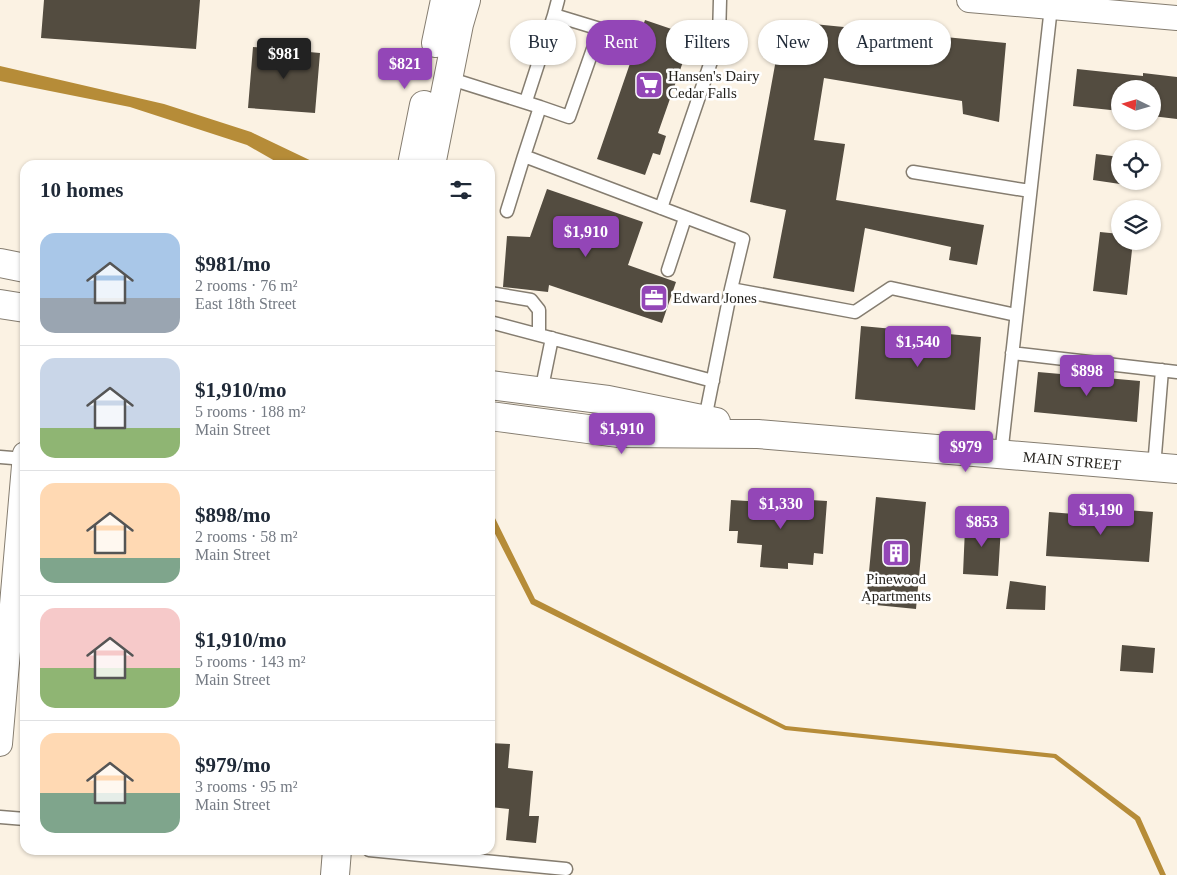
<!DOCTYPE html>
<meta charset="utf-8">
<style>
:root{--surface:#fff;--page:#f6f6f7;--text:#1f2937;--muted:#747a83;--line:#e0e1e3;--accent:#9346b7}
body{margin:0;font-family:Georgia,serif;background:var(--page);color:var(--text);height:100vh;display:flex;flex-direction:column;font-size:19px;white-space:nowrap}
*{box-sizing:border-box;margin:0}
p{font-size:16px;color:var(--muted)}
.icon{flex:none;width:28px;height:28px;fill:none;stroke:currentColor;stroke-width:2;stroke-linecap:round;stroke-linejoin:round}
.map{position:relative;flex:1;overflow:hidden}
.side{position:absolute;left:20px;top:160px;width:475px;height:695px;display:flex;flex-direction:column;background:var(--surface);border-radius:15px;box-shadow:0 1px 4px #0004}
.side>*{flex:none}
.top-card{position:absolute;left:510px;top:20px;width:475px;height:45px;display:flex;gap:10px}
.needle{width:32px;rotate:275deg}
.buttons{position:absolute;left:1111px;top:80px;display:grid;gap:10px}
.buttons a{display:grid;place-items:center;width:50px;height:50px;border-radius:50%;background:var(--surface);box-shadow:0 1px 4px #0004;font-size:25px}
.price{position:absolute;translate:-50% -42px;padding:0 11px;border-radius:5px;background:var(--accent);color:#fff;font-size:16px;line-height:32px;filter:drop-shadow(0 1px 2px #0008)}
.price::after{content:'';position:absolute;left:50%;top:30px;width:15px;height:11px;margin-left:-8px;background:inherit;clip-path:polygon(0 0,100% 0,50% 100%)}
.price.current{background:#222;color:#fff}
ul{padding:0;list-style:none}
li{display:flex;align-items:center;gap:15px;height:125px;padding:0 20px}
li+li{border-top:1px solid var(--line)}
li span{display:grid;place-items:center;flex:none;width:140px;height:100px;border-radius:15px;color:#555}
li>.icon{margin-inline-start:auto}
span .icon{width:60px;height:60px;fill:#fffc;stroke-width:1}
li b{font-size:21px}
h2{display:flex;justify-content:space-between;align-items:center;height:60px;padding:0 20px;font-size:21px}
.tag{padding:0 18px;border-radius:22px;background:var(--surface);box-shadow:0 1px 4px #0004;font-size:18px;line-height:45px}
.tag.current{background:var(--accent);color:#fff}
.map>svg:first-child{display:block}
</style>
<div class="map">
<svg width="1177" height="875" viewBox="0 0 1177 875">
<rect width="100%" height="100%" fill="#fbf2e3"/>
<path fill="#b68c38" d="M 0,66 L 164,104 L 251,132 L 320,165 L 282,165 L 247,145 L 130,107 L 0,81 Z
M 490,508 L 535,599 L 786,726 L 1056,754 L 1140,817 L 1166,875 L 1160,875 L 1135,820 L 1054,758 L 785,730 L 531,604 L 490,524 Z"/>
<path fill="#534c40" d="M 44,0 L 200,0 L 196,49 L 41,38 Z
M 645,20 L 692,36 L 658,133 L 666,136 L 660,155 L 653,153 L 645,175 L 597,159 Z
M 783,21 L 1006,43 L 999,122 L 963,114 L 962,101 L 824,78 L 814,140 L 845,144 L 836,200 L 984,225 L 977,265 L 949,260 L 951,247 L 865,228 L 854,292 L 773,278 L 786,210 L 750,202 Z
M 253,47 L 320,53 L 315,113 L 248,108 Z
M 1077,69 L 1143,76 L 1143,73 L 1177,77 L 1177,119 L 1152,116 L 1152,89 L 1120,89 L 1120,111 L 1073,106 Z
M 1096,154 L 1120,157 L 1120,184 L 1093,180 Z
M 547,189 L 643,222 L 628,265 L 676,282 L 662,323 L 549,285 L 548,292 L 503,287 L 507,236 L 530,237 Z
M 1100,232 L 1120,234 L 1120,241 L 1133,241 L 1127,295 L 1093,291 Z
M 861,326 L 981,337 L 975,410 L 855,399 Z
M 1038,372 L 1140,381 L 1137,422 L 1034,412 Z
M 876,497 L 926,502 L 916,609 L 866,604 Z
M 794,499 L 827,501 L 823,554 L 814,553 L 813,565 L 788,563 L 788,569 L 760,567 L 762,545 L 737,543 L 738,531 L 729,531 L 731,500 L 794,504 Z
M 1113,509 L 1153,512 L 1149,562 L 1046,556 L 1049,512 L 1112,517 Z
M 974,518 L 995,519 L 994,526 L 1001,527 L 998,576 L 963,574 L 965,528 L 974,528 Z
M 1010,581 L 1046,586 L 1045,610 L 1006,609 Z
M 1122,645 L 1155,648 L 1153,673 L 1120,671 Z
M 490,743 L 510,744 L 508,768 L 533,771 L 529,816 L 539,816 L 536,843 L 506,840 L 509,809 L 490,807 Z"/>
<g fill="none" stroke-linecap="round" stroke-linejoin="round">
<defs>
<path id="lane" d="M 554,15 L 558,0
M 448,78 L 540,107 L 524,156
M 526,101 L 554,15 L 600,29 L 569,117 L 540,107
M 913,172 L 1030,191
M 661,208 L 719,38 L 720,0
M 507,211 L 524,156 L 743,239 L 731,289
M 668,270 L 685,218
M 490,293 L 531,300 L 539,310 L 539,335
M 490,322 L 713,381
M 1012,353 L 1177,372
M 541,392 L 552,338
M 705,419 L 731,289 L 855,312 L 891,288 L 1016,315
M 1001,455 L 1051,7
M 0,457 L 25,459
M 1154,467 L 1162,370
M 0,817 L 25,819
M 369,850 L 566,869"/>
<path id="street" d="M 969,0 L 1177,18
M 0,744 L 25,454"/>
<path id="secondary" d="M 436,43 L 445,0
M 412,165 L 424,105
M 431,165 L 459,24 L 466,0
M 0,263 L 25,268
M 0,304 L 25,308
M 490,385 L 608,400 L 716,422
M 490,416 L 618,433 L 758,434 L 1177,469
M 335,875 L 337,850"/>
</defs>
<use href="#lane" stroke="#857d70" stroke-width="15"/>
<use href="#street" stroke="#857d70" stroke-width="26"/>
<use href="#secondary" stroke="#857d70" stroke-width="30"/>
<use href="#lane" stroke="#fff" stroke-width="12"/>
<use href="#street" stroke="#fff" stroke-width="24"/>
<use href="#secondary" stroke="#fff" stroke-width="28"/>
</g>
<defs>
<symbol id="supermarket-square" viewBox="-11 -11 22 22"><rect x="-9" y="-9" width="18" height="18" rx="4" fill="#9346b7" stroke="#fff"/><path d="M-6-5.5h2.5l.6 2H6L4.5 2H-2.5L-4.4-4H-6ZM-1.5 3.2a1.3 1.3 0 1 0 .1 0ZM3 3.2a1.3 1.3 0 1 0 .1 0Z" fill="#fff"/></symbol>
<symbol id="office-square" viewBox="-11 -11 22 22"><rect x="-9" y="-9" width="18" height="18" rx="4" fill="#9346b7" stroke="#fff"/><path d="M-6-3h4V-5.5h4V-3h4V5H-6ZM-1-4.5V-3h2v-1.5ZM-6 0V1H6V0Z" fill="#fff"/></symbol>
<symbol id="building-square" viewBox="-11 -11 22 22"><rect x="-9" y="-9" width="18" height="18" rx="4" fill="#9346b7" stroke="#fff"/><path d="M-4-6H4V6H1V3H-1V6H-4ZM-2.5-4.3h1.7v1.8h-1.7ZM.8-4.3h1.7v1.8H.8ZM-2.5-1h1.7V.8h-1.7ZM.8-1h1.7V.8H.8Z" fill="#fff"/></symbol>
</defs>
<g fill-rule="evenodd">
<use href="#supermarket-square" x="633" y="69" width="32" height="32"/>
<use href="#office-square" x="638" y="282" width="32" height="32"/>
<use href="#building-square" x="880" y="537" width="32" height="32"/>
</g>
<g text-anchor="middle" stroke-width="5" stroke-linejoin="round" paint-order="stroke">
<g font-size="15" fill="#221f1a" stroke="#fff" text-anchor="start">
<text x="668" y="81">Hansen's Dairy<tspan x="668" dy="17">Cedar Falls</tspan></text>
<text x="673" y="303">Edward Jones</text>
<text x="896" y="584" text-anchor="middle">Pinewood<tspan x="896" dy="17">Apartments</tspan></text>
</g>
<g font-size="15" fill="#221f1a" stroke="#fff">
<text transform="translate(1072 461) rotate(5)" y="5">MAIN STREET</text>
</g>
</g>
</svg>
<div class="buttons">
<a><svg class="needle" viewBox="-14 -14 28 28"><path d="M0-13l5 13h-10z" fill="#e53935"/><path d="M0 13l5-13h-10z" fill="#747a83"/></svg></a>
<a><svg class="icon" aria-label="locate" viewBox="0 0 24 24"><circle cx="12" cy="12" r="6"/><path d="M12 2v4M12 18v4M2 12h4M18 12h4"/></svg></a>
<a><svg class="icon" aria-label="layers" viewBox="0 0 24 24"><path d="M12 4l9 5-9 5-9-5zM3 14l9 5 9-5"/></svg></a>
</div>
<b class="price current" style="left:284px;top:80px">$981</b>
<b class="price" style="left:405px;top:90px">$821</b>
<b class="price" style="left:586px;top:258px">$1,910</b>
<b class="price" style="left:918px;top:368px">$1,540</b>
<b class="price" style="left:1087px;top:397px">$898</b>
<b class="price" style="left:622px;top:455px">$1,910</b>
<b class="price" style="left:966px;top:473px">$979</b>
<b class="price" style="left:781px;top:530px">$1,330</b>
<b class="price" style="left:1101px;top:536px">$1,190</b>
<b class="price" style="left:982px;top:548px">$853</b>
<div class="top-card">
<a class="tag">Buy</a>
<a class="tag current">Rent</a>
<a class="tag">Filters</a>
<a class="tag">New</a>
<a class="tag">Apartment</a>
</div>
<section class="side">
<h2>10 homes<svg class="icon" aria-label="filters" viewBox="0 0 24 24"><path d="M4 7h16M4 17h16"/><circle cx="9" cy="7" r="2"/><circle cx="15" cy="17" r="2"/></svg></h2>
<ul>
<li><span style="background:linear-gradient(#a9c7e8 65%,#9aa5b1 0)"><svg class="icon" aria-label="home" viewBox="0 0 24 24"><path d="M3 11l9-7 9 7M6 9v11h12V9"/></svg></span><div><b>$981/mo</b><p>2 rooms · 76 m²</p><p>East 18th Street</p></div></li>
<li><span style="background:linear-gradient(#c9d6e8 70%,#8fb573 0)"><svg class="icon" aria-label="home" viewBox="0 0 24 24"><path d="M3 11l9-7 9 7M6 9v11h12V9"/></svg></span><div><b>$1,910/mo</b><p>5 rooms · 188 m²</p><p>Main Street</p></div></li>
<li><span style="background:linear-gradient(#ffd9b3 75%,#7fa58c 0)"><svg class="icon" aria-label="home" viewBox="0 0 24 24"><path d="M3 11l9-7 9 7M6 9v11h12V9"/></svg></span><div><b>$898/mo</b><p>2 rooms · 58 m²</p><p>Main Street</p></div></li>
<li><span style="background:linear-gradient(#f6c9c9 60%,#8fb573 0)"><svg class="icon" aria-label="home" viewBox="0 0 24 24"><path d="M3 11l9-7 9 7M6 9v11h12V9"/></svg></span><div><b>$1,910/mo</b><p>5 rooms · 143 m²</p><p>Main Street</p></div></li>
<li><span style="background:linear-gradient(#ffd9b3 60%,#7fa58c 0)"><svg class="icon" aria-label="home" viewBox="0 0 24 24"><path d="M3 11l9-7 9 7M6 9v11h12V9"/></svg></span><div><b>$979/mo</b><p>3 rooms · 95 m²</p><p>Main Street</p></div></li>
</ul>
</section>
</div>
